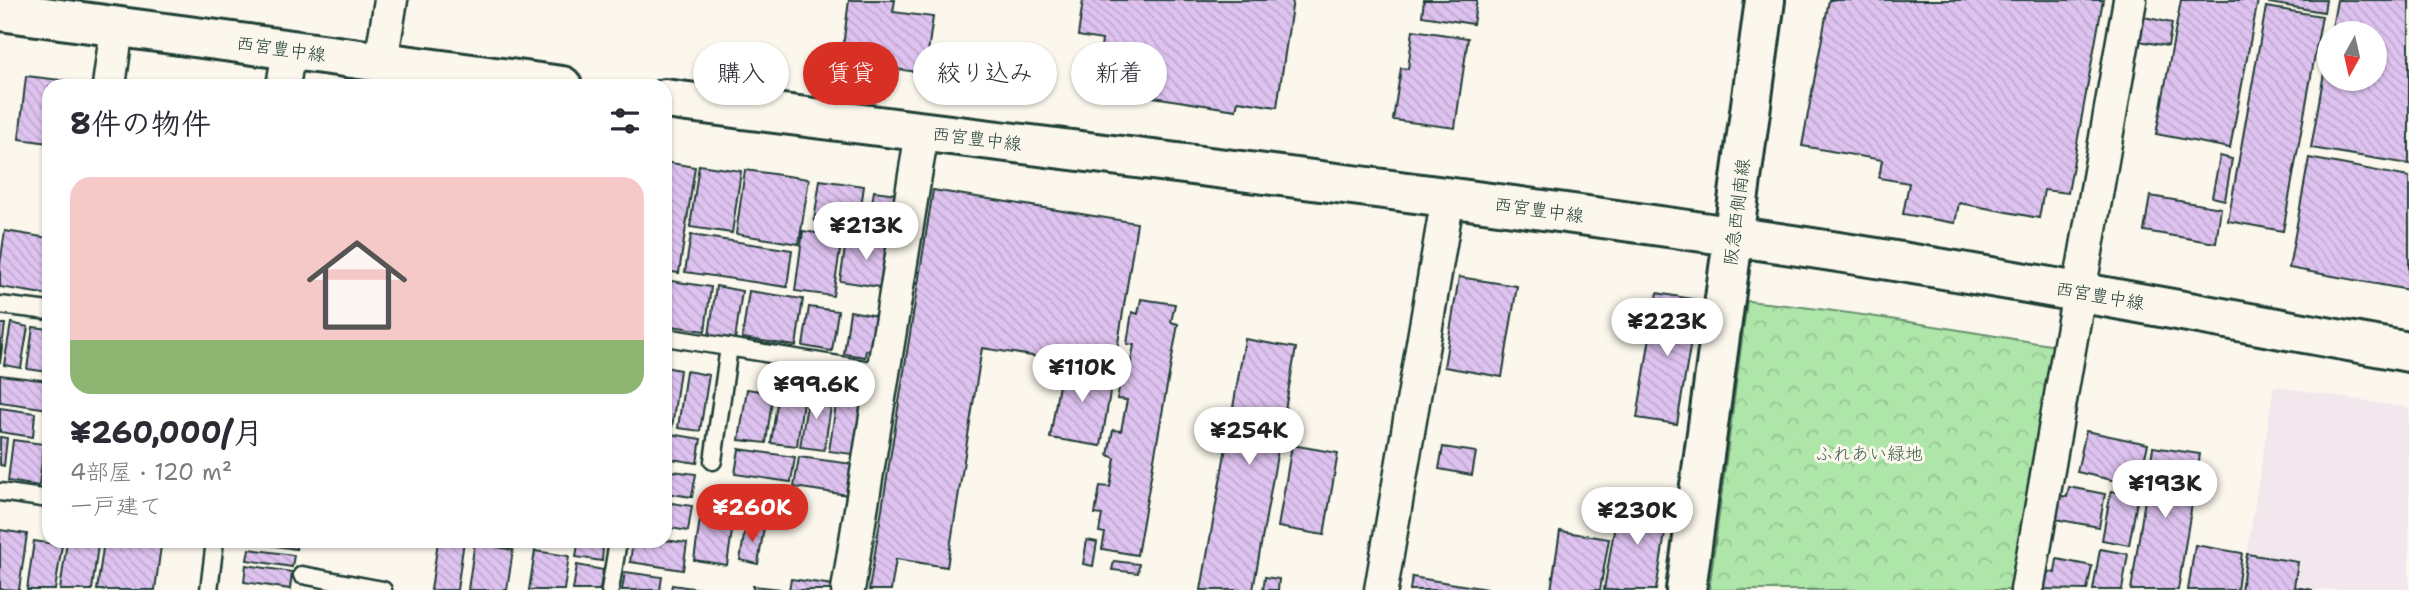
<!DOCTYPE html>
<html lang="ja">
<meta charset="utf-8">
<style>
:root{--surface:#fff;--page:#f7f7f7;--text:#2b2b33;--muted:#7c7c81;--accent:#d93025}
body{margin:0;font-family:"Shantell Sans","Klee One",sans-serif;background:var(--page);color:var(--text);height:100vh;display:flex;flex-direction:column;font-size:26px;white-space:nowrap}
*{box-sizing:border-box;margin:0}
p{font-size:23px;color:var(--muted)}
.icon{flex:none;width:38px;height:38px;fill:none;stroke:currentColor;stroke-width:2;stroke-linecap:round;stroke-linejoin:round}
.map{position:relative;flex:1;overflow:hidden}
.side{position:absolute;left:42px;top:79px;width:630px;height:469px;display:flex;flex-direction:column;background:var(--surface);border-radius:21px;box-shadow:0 2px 5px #0004}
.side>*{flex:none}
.banner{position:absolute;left:693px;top:42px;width:665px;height:63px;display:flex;gap:14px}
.needle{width:46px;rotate:188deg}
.tools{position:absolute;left:2317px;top:21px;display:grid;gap:14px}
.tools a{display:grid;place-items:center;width:70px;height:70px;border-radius:50%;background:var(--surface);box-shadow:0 2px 5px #0004;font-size:35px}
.price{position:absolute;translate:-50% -60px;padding:0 16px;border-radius:24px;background:#fff;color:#222;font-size:23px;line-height:46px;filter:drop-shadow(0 2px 4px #0008)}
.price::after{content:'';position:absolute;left:50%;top:42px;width:21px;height:16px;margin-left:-10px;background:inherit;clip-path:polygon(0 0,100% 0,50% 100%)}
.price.current{background:var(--accent);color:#fff}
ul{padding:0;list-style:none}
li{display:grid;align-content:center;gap:14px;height:371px;padding:0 28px}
li span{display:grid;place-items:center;height:217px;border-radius:21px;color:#555}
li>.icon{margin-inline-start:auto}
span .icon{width:126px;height:126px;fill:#fffc;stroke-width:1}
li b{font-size:30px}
h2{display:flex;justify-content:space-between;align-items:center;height:84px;padding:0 28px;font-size:30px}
.chip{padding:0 24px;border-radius:32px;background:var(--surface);box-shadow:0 2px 5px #0004;font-size:24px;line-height:63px}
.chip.current{background:var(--accent);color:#fff}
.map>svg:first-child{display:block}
</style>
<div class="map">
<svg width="2409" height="590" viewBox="0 0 2409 590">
<defs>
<pattern id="park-crowns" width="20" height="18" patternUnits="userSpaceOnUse" patternTransform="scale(1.75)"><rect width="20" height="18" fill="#aee5a8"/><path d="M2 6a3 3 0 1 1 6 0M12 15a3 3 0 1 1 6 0" fill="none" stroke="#95c591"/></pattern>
<pattern id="building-back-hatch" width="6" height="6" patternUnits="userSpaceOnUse" patternTransform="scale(1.75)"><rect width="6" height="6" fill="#dec2f0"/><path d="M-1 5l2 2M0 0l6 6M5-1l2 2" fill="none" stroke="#bea8ce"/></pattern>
</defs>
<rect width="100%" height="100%" fill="#fbf7ec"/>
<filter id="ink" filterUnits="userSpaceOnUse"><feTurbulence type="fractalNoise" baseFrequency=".0143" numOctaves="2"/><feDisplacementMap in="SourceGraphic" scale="14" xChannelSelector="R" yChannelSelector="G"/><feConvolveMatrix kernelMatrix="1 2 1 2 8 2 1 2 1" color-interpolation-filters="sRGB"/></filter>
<g filter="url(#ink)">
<path fill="#f2e7ed" d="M 2274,386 L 2409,408 L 2409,590 L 2241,590 Z"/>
<path fill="url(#park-crowns)" stroke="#66916e" stroke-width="2" d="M 1747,301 C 1851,311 1953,329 2056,346 L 2014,590 L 1709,590 Z"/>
<path fill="url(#building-back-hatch)" stroke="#1f3d34" stroke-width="2" d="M 849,0 L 895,0 L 893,12 L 933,17 L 925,73 L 841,62 Z
M 1083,0 L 1293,0 L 1277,107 L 1238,101 L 1236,110 L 1153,97 L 1155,89 L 1096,80 L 1102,40 L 1078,36 Z
M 1424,0 L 1477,0 L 1473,24 L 1422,16 Z
M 1829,0 L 2103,0 L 2068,193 L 2044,190 L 2039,218 L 1959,203 L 1955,223 L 1903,214 L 1909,183 L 1879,178 L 1882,160 L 1802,146 Z
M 2181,0 L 2258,0 L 2230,148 L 2156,134 Z
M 2269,0 L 2326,0 L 2324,12 L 2269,3 Z
M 2337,0 L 2409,0 L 2409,164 L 2311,148 L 2329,44 L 2329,79 L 2375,79 L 2375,33 L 2331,33 Z
M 2266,7 L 2322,16 L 2283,231 L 2228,221 Z
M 2144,17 L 2172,23 L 2168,46 L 2139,41 Z
M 1413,30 L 1468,38 L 1455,128 L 1393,120 L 1401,68 L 1408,69 Z
M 26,76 L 70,81 L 69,86 L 49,86 L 49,143 L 19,139 Z
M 2220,156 L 2232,159 L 2225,200 L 2212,197 Z
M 2309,158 L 2409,177 L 2409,290 L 2289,268 Z
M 665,162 L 695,167 L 679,273 L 665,271 Z
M 699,165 L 741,171 L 732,233 L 690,227 Z
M 745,170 L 809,179 L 799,244 L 736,234 Z
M 820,180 L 864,186 L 858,228 L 814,221 Z
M 933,190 L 1137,223 L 1114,369 L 982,348 L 947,567 L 896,559 L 891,590 L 869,590 Z
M 874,191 L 905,195 L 899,233 L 868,228 Z
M 2150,196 L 2221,208 L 2216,243 L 2144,231 Z
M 5,231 L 49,238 L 49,295 L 0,287 L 0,264 Z
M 803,231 L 842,237 L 833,296 L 795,291 Z
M 691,235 L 792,250 L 787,287 L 685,272 Z
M 847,236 L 892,242 L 886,288 L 840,281 Z
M 1459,277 L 1517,286 L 1502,377 L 1444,367 Z
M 665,280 L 711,287 L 705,331 L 665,325 Z
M 716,286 L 742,291 L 735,340 L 709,336 Z
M 749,291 L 803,299 L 796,346 L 742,338 Z
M 1657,293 L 1698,300 L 1677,424 L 1637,418 Z
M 1141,299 L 1175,304 L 1171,322 L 1178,324 L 1137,555 L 1102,549 L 1105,533 L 1099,532 L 1102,515 L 1095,514 L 1100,486 L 1110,487 L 1115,458 L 1108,455 L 1113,430 L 1121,431 L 1127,400 L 1117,399 L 1122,372 L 1129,373 L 1134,345 L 1127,344 L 1132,312 L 1138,314 Z
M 809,307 L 838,311 L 832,351 L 803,346 Z
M 850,311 L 878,316 L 873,351 L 866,350 L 865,357 L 844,354 Z
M 11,323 L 28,327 L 21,368 L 4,365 Z
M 0,324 L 5,324 L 0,363 Z
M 33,327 L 49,329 L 49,372 L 27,369 Z
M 1245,339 L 1296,348 L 1253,590 L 1201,590 Z
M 1063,361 L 1114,369 L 1101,446 L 1050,438 Z
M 665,367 L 680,370 L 672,427 L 665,426 Z
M 686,371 L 709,375 L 700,431 L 678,428 Z
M 0,375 L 49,381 L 49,409 L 0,402 Z
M 747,389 L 773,393 L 766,443 L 739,440 Z
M 779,389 L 804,393 L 797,446 L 771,443 Z
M 809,392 L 833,395 L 824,450 L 800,447 Z
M 837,398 L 867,402 L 859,455 L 829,451 Z
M 0,408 L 35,413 L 33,437 L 0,432 Z
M 2086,431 L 2148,444 L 2138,486 L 2077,472 Z
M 665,433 L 701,439 L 697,463 L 665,458 Z
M 0,437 L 7,438 L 4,466 L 0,465 Z
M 13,440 L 44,444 L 39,486 L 8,481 Z
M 1292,445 L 1338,453 L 1324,535 L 1278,527 Z
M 1443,447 L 1476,452 L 1472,475 L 1439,469 Z
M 2153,447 L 2200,454 L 2178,590 L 2131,590 Z
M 739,449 L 795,457 L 791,482 L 735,474 Z
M 799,457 L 853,464 L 848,495 L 794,487 Z
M 665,470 L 696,474 L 692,497 L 665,493 Z
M 2069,487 L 2105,494 L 2099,527 L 2049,518 L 2054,494 L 2067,497 Z
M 2111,491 L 2138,496 L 2129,545 L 2102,540 Z
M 703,499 L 736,504 L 727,565 L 694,560 Z
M 1619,500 L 1669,508 L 1656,590 L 1604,590 Z
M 665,502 L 692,506 L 688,531 L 665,527 Z
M 746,524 L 764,527 L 758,564 L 740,560 Z
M 0,530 L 27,534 L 19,590 L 0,589 Z
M 1560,531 L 1609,539 L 1600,590 L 1551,590 Z
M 665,540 L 687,543 L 683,570 L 630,562 L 633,541 Z
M 1087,540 L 1097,542 L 1093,566 L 1083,564 Z
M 34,541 L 62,545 L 55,590 L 27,590 Z
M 67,541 L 98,545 L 92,590 L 60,590 Z
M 104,541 L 161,546 L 155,590 L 97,590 Z
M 245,541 L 297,541 L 296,549 Z
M 438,541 L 464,541 L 457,590 L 431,590 Z
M 475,541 L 498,541 L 497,547 L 513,550 L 507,590 L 468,590 Z
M 578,544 L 603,548 L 602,561 L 576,557 Z
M 2195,545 L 2242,553 L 2237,590 L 2188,590 Z
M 249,549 L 294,555 L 292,567 L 247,560 Z
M 2100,549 L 2128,554 L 2122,590 L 2093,590 Z
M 535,551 L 569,556 L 564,590 L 529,590 Z
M 2247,554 L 2298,562 L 2294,587 L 2313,590 L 2241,590 Z
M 2057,559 L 2092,566 L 2087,590 L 2039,589 L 2043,570 L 2055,573 Z
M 1114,561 L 1139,564 L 1138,573 L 1112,570 Z
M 246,565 L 292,572 L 290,589 L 244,582 Z
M 577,565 L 603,570 L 600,590 L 573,590 Z
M 625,572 L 662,577 L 660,590 L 622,590 Z
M 1265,577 L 1279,579 L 1278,590 L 1263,590 Z
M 1412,577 L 1493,590 L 1410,590 Z
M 791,579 L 834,585 L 833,590 L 789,590 Z
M 672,585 L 706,590 L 671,590 Z
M 753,586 L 780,589 L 780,590 L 753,590 Z"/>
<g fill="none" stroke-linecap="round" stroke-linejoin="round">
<defs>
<path id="lane" d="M 0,305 L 49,311
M 665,337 L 883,372
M 713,461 L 729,347
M 0,492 L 49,499
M 302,575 L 383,590
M 209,590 L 215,541
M 610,590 L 618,541"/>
<path id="street" d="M 381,62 L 391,0
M 109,86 L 117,27
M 283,86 L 289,50
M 848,590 L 922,132
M 1381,590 L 1448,197
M 2027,590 L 2130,0"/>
<path id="secondary" d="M 0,11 L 562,86
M 665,99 C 1034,147 1404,188 1772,242 C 1985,273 2197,314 2409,352
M 1686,590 L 1765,0"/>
</defs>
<use href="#lane" stroke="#1f3d34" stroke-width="21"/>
<use href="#street" stroke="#1f3d34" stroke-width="37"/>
<use href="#secondary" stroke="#1f3d34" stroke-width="44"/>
<use href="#lane" stroke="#fbf7ec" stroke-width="16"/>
<use href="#street" stroke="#fbf7ec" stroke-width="32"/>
<use href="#secondary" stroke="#fbf7ec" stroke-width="38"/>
</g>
</g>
<g text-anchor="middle" stroke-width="6" stroke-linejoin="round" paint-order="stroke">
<g font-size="18" fill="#1f3d34" stroke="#fbf7ec">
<text transform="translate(281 49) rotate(8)" y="6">西宮豊中線</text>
<text transform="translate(977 139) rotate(7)" y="6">西宮豊中線</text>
<text transform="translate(1539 210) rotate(8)" y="6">西宮豊中線</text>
<text transform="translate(1737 212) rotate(-83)" y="6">阪急西側南線</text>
<text transform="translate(2100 296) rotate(10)" y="6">西宮豊中線</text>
</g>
<g font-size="18" fill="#3c5f4b" stroke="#fbf7ec">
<text x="1869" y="460">ふれあい緑地</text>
</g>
</g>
</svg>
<div class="tools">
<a><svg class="needle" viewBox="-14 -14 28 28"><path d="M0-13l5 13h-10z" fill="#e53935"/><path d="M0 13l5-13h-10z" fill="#7c7c81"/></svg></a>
</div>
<b class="price" style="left:866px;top:262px">¥213K</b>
<b class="price" style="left:1667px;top:358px">¥223K</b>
<b class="price" style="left:1082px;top:404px">¥110K</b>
<b class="price" style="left:816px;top:421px">¥99.6K</b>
<b class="price" style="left:1249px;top:467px">¥254K</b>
<b class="price" style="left:2165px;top:520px">¥193K</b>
<b class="price current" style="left:752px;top:544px">¥260K</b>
<b class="price" style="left:1637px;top:547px">¥230K</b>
<div class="banner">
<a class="chip">購入</a>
<a class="chip current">賃貸</a>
<a class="chip">絞り込み</a>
<a class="chip">新着</a>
</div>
<section class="side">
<h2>8件の物件<svg class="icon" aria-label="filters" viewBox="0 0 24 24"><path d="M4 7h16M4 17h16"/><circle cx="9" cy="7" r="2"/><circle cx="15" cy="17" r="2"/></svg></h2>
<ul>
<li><span style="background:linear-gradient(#f6c9c9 75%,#8fb573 0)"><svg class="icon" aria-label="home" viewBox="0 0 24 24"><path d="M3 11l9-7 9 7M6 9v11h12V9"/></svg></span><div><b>¥260,000/月</b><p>4部屋 · 120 m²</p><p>一戸建て</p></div></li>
</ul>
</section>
</div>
